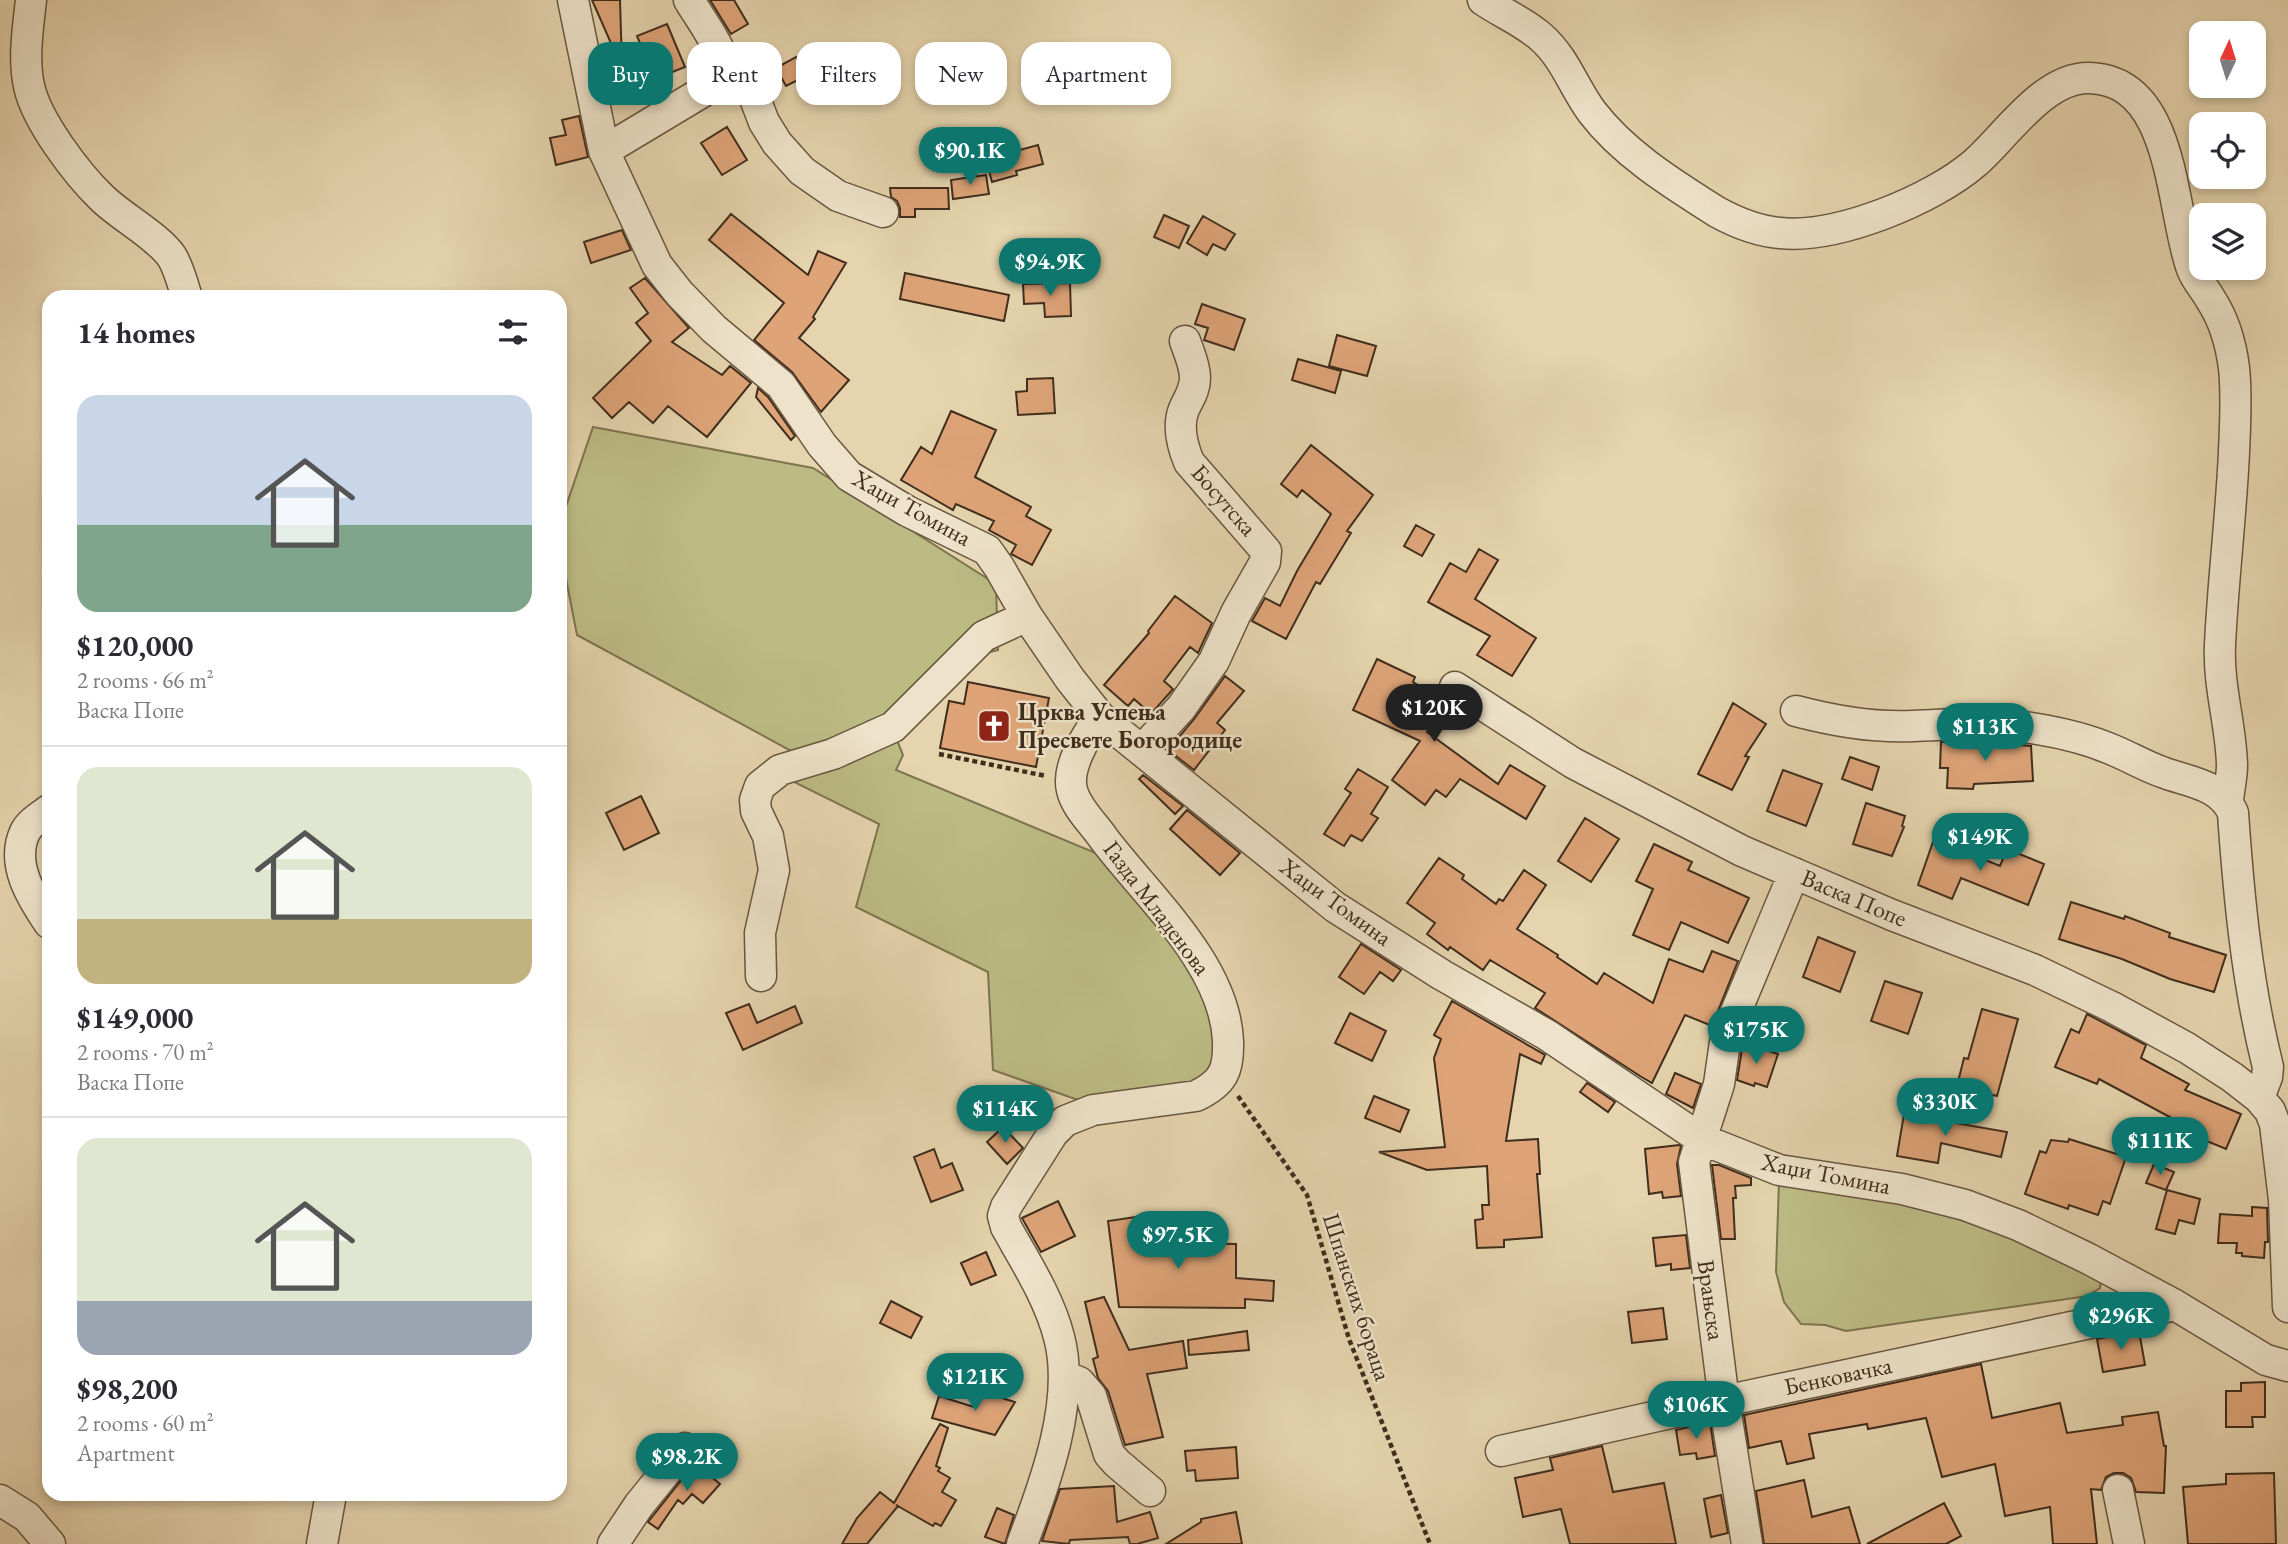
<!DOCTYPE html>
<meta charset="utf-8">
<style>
:root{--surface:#fff;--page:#f7f7f7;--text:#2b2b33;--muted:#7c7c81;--line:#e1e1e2;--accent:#0f766e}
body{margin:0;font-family:"EB Garamond",serif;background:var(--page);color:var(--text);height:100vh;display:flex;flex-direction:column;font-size:26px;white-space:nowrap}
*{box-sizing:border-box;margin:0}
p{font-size:23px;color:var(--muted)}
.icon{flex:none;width:38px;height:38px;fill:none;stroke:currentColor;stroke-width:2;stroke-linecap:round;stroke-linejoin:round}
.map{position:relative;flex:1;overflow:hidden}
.side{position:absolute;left:42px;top:290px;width:525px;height:1211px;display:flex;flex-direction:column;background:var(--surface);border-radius:21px;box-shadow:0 4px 10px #0003}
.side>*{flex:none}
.hud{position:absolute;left:588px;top:42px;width:665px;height:63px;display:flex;gap:14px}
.needle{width:46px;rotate:4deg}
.fabs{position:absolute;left:2189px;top:21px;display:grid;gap:14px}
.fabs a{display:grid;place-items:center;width:77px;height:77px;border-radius:14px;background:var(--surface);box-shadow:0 4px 10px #0003;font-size:35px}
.price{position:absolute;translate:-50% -60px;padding:0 16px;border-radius:24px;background:var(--accent);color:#fff;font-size:23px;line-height:46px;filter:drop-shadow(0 2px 4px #0008)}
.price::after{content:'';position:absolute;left:50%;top:42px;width:21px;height:16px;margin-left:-10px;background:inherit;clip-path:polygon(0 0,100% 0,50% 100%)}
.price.active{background:#222;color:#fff}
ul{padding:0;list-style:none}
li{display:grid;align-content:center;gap:14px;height:371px;padding:0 35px}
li+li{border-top:2px solid var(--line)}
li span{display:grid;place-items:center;height:217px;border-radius:21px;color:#555}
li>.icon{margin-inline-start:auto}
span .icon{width:126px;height:126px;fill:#fffc;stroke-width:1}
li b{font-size:30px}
h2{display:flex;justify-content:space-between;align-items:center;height:84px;padding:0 35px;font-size:30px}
.chip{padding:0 24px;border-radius:21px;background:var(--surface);box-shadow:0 4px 10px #0003;font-size:24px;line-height:63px}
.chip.active{background:var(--accent);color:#fff}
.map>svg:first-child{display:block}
</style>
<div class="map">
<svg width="2288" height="1544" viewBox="0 0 2288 1544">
<rect width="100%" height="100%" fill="#e5d4ad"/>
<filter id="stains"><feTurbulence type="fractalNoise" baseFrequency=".00286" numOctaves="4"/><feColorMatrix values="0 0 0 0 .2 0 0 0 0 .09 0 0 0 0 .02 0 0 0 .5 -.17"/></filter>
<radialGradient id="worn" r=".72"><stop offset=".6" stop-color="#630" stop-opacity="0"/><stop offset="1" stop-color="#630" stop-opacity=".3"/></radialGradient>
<path fill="#bcbb84" stroke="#7e7450" stroke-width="2" d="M 593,427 L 813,468 L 996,584 L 998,650 L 975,656 L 894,733 L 903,755 L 896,770 L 1103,856 L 1191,961 L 1210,1011 L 1218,1054 L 1199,1082 L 1078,1100 L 993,1070 L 988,972 L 856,907 L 879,824 L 794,782 L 795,753 L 577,635 L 560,548 L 560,524 Z
M 1779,1181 L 1900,1199 L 1960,1217 L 2102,1277 L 2100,1288 L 2088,1296 L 1846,1331 L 1825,1325 L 1801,1324 L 1784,1302 L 1776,1272 Z"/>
<path fill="#dea478" stroke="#402d1d" stroke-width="2" d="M 592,0 L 620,0 L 622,66 L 621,66 Z
M 710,0 L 734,0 L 748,24 L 731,34 Z
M 667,24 L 685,67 L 655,79 L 637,36 Z
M 796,57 L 806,76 L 786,86 L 776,68 Z
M 579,116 L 588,157 L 556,165 L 550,138 L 566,135 L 562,120 Z
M 727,127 L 747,160 L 722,175 L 701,143 Z
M 1038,145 L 1043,164 L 1016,171 L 1017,175 L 992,182 L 986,159 Z
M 986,175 L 989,194 L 953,199 L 951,180 Z
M 890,188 L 948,188 L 949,209 L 915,209 L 915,217 L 900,217 L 900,208 L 897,201 L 891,197 Z
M 731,214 L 808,275 L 818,251 L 846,263 L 813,317 L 815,319 L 799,338 L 849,380 L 821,412 L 792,372 L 754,340 L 784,303 L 709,240 Z
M 1164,215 L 1189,226 L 1179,248 L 1154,237 Z
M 1203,216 L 1235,234 L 1225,250 L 1213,244 L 1207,255 L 1187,243 Z
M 622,230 L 631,250 L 591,263 L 584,242 Z
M 905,273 L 1009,295 L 1004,321 L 900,299 Z
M 645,278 L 689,328 L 672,342 L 722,375 L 730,366 L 751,383 L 707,437 L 668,406 L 653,423 L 629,402 L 612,418 L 593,398 L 651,341 L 636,323 L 648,313 L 630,288 Z
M 1070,283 L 1071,316 L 1045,317 L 1044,303 L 1024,304 L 1023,284 Z
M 1202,304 L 1245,319 L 1234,350 L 1204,340 L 1208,328 L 1195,324 Z
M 1337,335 L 1376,346 L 1367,376 L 1329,366 Z
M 1298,359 L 1341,371 L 1335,393 L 1292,380 Z
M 1053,378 L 1055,413 L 1018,415 L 1016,392 L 1027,391 L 1027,379 Z
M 758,388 L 768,397 L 795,436 L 791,440 L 756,397 Z
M 951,411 L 996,430 L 975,477 L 1031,507 L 1026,516 L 1051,530 L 1032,565 L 1011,554 L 1016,545 L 989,530 L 994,521 L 956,504 L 953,510 L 901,480 L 921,447 L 932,454 Z
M 1311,445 L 1373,495 L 1347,531 L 1351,533 L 1320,584 L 1316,582 L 1286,639 L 1252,621 L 1265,598 L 1280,606 L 1297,571 L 1331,514 L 1302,490 L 1297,497 L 1281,484 Z
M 1416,525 L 1434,535 L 1422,556 L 1404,546 Z
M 1479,549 L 1498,560 L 1475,599 L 1536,638 L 1512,676 L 1477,655 L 1490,636 L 1428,602 L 1450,563 L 1466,572 Z
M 1175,596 L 1212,623 L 1198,653 L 1190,647 L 1164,681 L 1173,689 L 1151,714 L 1134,699 L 1128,706 L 1104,685 L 1149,633 L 1148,631 Z
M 1377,659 L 1415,677 L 1413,682 L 1445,701 L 1427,732 L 1498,784 L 1510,765 L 1545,786 L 1526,819 L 1460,779 L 1446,797 L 1436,790 L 1425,805 L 1392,780 L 1420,741 L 1353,710 Z
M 1225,676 L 1244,691 L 1217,723 L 1225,730 L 1194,770 L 1168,750 L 1195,718 Z
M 968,682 L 1049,698 L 1036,767 L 940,748 L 949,701 L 964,704 Z
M 1733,703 L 1766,724 L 1745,756 L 1749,757 L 1732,790 L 1698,774 Z
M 1973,741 L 2031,746 L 2033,781 L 1974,784 L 1973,789 L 1947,788 L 1948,768 L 1940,768 L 1941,742 Z
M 1850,757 L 1879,767 L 1872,790 L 1842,779 Z
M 1358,769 L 1388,787 L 1371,814 L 1378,818 L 1362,841 L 1351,835 L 1344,846 L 1324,834 L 1351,793 L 1345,789 Z
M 1783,770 L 1822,784 L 1806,826 L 1767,811 Z
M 1143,775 L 1183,806 L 1175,814 L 1139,779 Z
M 641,796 L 659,833 L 624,850 L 606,813 Z
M 1866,803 L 1905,816 L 1902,826 L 1904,827 L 1892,856 L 1853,844 Z
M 1187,810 L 1240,853 L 1220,875 L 1170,829 Z
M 1585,818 L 1619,839 L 1591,882 L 1558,861 Z
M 1934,839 L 2000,866 L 2007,849 L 2044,864 L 2028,905 L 1961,878 L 1952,899 L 1918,885 Z
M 1654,844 L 1692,862 L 1688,870 L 1749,898 L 1728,943 L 1681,922 L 1669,950 L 1633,935 L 1653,889 L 1636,881 Z
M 1439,858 L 1464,875 L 1462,879 L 1496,904 L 1499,899 L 1503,901 L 1524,870 L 1546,885 L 1517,929 L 1558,955 L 1557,957 L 1597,984 L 1604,973 L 1653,1003 L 1669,959 L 1703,972 L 1712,951 L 1738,961 L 1712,1026 L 1685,1015 L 1652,1083 L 1640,1076 L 1535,1008 L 1545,993 L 1490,960 L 1483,970 L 1450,947 L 1448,950 L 1427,934 L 1435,923 L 1407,903 Z
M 2071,902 L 2124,919 L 2125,916 L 2170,933 L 2169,937 L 2226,955 L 2214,992 L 2170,979 L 2122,959 L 2059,939 Z
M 1818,937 L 1855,952 L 1840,992 L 1803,977 Z
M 1361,944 L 1401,970 L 1393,981 L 1380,972 L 1364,994 L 1339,977 Z
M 1885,981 L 1922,993 L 1908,1034 L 1871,1021 Z
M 1452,1001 L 1545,1055 L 1541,1064 L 1520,1054 L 1506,1141 L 1538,1139 L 1540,1174 L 1537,1174 L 1542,1237 L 1504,1240 L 1504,1247 L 1477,1248 L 1475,1220 L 1483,1219 L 1482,1205 L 1489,1205 L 1487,1166 L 1427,1170 L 1379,1152 L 1445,1147 L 1434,1058 L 1441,1039 L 1434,1035 Z
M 749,1004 L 757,1023 L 795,1006 L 802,1023 L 743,1050 L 726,1013 Z
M 1982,1009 L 2018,1019 L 1997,1096 L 1957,1086 L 1964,1058 L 1968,1059 Z
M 1350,1013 L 1386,1031 L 1372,1061 L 1335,1043 Z
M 2087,1014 L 2146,1045 L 2141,1058 L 2189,1084 L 2185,1090 L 2241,1114 L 2226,1149 L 2192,1135 L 2194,1130 L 2099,1079 L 2097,1084 L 2055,1067 L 2071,1029 L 2079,1033 Z
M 1743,1043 L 1778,1054 L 1767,1087 L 1755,1083 L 1754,1086 L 1737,1080 Z
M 1675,1073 L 1701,1084 L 1693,1108 L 1666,1094 Z
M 1587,1083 L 1615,1102 L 1608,1112 L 1580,1092 Z
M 1374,1096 L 1409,1110 L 1400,1132 L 1365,1118 Z
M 1904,1114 L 2007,1132 L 2001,1157 L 1941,1143 L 1938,1163 L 1897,1156 Z
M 1003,1127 L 1023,1148 L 1007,1164 L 987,1142 Z
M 2069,1139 L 2126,1157 L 2110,1204 L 2103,1201 L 2098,1215 L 2069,1205 L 2068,1209 L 2025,1194 L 2040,1151 L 2046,1153 L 2051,1140 L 2068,1142 Z
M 1679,1145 L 1681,1146 L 1677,1164 L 1681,1196 L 1663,1198 L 1662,1192 L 1649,1194 L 1645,1149 Z
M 934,1149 L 941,1168 L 952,1163 L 963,1190 L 931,1202 L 914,1157 Z
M 2154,1164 L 2174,1172 L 2166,1190 L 2146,1183 Z
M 1712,1165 L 1719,1165 L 1751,1178 L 1751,1185 L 1735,1186 L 1736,1198 L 1733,1198 L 1735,1239 L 1721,1239 Z
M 2167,1190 L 2200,1199 L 2194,1224 L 2179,1220 L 2175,1234 L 2156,1229 Z
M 1058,1201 L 1075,1236 L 1041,1252 L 1022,1218 Z
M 2252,1207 L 2267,1208 L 2268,1242 L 2265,1242 L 2264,1258 L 2242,1256 L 2242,1253 L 2236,1253 L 2237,1243 L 2218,1243 L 2220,1214 L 2252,1216 Z
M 1143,1216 L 1146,1235 L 1179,1235 L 1179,1243 L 1236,1244 L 1236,1278 L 1274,1281 L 1273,1301 L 1245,1299 L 1245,1308 L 1119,1307 L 1108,1221 Z
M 1686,1235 L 1690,1268 L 1671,1270 L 1671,1264 L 1656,1266 L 1653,1238 Z
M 986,1252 L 996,1275 L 971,1285 L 961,1263 Z
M 1104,1297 L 1129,1350 L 1183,1341 L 1187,1368 L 1147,1374 L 1163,1437 L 1125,1445 L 1108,1391 L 1098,1378 L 1093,1359 L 1098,1357 L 1085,1302 Z
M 891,1301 L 922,1317 L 911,1338 L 880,1323 Z
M 1663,1308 L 1667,1339 L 1632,1343 L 1628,1312 Z
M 1247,1331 L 1249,1350 L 1189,1355 L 1188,1340 Z
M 2139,1331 L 2145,1365 L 2103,1372 L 2097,1339 Z
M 1981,1364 L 1992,1418 L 2060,1403 L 2067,1433 L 2123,1425 L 2122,1417 L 2158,1412 L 2164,1446 L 2166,1446 L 2164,1493 L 2136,1492 L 2131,1478 L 2123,1473 L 2114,1473 L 2106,1477 L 2101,1490 L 2091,1489 L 2097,1544 L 2053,1544 L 2050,1507 L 2005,1516 L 1995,1464 L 1942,1477 L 1926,1418 L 1868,1429 L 1867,1424 L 1809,1434 L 1814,1458 L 1787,1464 L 1781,1441 L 1749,1448 L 1744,1415 Z
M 2265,1382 L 2265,1417 L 2252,1417 L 2253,1427 L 2226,1427 L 2226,1391 L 2241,1391 L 2241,1383 Z
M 979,1391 L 1015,1402 L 995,1435 L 932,1418 L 939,1396 L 974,1407 Z
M 1710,1422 L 1715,1456 L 1697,1459 L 1696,1453 L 1680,1455 L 1676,1430 Z
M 940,1424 L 948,1428 L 936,1466 L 940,1468 L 938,1471 L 950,1478 L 942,1492 L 956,1500 L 941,1526 L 935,1523 L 933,1526 L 896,1505 L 898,1506 L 867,1544 L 842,1544 L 857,1518 L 880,1492 L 894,1503 Z
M 1602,1446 L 1613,1492 L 1664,1483 L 1676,1544 L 1570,1544 L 1561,1509 L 1523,1517 L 1515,1478 L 1553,1470 L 1550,1458 Z
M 1236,1447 L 1238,1478 L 1196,1481 L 1195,1470 L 1187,1471 L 1185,1451 Z
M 695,1463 L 720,1484 L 703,1503 L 692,1494 L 683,1504 L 678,1500 L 658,1529 L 648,1522 Z
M 2274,1473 L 2276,1544 L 2188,1544 L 2183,1487 L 2226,1484 L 2226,1474 Z
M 1804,1480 L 1812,1517 L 1849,1507 L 1860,1544 L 1764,1544 L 1756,1491 Z
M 1114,1486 L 1117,1522 L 1150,1512 L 1158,1538 L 1137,1544 L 1130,1544 L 1128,1537 L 1070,1540 L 1069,1544 L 1042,1541 L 1060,1489 Z
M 1721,1495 L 1728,1533 L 1711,1537 L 1704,1499 Z
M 1944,1503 L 1961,1536 L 1946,1544 L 1867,1544 Z
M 997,1508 L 1014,1515 L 1005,1544 L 985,1537 Z
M 1236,1512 L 1242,1544 L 1166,1544 L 1201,1522 L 1201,1519 Z"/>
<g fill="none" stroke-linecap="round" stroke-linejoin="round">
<defs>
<path id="minor" d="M 31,0 C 28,28 23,58 29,86 C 36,120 77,174 102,198 C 120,216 159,237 172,257 C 179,269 183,284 187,298
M 573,0 L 604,151 L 657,265 L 679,293 L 714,329 L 781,385 L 822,445 L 849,476 L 907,511 L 987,550 L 999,567 L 1027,616 L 1070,679 L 1100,717 L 1335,907 L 1442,975 L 1547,1035 L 1701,1139 L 1779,1170 L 1902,1189 L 1965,1205 L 2018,1225 L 2087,1258 L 2175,1305 L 2266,1360 L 2288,1366
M 1483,0 C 1502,13 1524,22 1541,37 C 1565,58 1574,88 1592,112 C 1624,154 1673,184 1717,212 C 1737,223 1757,231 1780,233 C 1837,239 1932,200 1975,163 C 2006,136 2043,78 2088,78 C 2176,79 2170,210 2192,269 C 2196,280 2205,289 2211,300 C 2224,320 2231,344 2234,368 C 2237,396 2235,425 2234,452 C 2231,517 2223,581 2220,645 C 2218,686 2231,725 2232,765 C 2232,777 2229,789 2228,801
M 727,70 L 738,73 L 749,83 L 764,122 L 777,143 L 802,171 L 838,196 L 883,212
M 604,151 L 724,79 C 731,58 700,19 689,0
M 1455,687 L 1573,763 L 1742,851 L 1892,915 L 2035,970 L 2112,1007 L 2187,1048 L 2232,1077 L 2259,1098 L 2270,1111 L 2275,1124 L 2284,1200 L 2288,1307
M 1796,711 C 1834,721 1873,728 1913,726 C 1945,725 1977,721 2009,725 C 2044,729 2081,736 2113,750 C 2130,757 2145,766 2162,772 C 2188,782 2221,784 2233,813 C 2239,899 2247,983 2268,1067 L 2267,1077 L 2259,1098
M 1142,750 L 1181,708 L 1214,661 L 1236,613 L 1265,562 L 1266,551 L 1189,462 C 1182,445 1177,426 1184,409 C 1189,398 1195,390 1195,378 C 1195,365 1189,353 1185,341
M 49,810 C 41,816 30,822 25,832 C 10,864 32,898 49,923
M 761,976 L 760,933 L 774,870 L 768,836 L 756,811 L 755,800 L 760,786 L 780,770 L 833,754 L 893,727 L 984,636 L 1027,616
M 1064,1376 L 1079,1382 L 1091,1396 L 1109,1454 L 1117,1463 L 1150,1491
M 1501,1451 L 1724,1401 L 2175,1305
M 2118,1490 L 2129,1544
M 0,1500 L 27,1517 L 50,1544
M 322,1544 L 331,1494
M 613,1544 L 639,1505 L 685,1448
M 1022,1544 C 1045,1484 1076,1400 1059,1337 C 1049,1298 1025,1261 1006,1227 L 1003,1216 L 1006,1207 L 1053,1133 L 1065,1121 L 1093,1110 L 1196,1096 C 1223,1083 1229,1071 1228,1041 C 1225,965 1148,897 1104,839 C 1094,824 1076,808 1072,790 C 1066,767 1087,734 1100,717
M 1747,1544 L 1724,1401 L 1694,1162 L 1719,1084 L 1725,1042 L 1730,1026 L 1794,873"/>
</defs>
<use href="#minor" stroke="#695741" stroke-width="33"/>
<path stroke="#402d1d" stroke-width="4.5" stroke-dasharray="5 3.5" stroke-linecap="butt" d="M 939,754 L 1046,776
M 1238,1096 L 1307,1195 L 1349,1339 L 1430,1544"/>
<use href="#minor" stroke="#eee3ca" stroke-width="30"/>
</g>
<defs>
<symbol id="church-square" viewBox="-11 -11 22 22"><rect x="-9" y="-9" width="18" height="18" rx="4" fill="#8f2418" stroke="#eee3ca"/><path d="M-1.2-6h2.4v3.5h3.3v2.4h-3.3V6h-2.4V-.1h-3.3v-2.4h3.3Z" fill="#fff"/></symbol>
</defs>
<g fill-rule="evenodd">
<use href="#church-square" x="975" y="707" width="38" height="38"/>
</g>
<g text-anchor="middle" stroke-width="5" stroke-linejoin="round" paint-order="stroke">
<g font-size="24" fill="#402d1d" stroke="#eee3ca">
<text transform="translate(1224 500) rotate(49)" y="8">Босутска</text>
<text transform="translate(912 508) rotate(29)" y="8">Хаџи Томина</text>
<text transform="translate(1854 898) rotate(23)" y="8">Васка Попе</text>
<text transform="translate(1336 902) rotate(36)" y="8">Хаџи Томина</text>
<text transform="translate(1157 908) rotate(53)" y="8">Газда Младенова</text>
<text transform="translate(1826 1174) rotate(11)" y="8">Хаџи Томина</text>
<text transform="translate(1357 1297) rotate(72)" y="8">Шпанских бораца</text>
<text transform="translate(1711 1300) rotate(82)" y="8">Врањска</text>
<text transform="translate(1838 1376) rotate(-12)" y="8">Бенковачка</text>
</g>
<g font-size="24" font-weight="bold" fill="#402d1d" stroke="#eee3ca" text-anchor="start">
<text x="1018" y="720">Црква Успења<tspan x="1018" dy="28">Пресвете Богородице</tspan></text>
</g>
</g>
<rect width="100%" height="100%" filter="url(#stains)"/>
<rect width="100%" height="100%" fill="url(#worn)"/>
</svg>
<div class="fabs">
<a><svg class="needle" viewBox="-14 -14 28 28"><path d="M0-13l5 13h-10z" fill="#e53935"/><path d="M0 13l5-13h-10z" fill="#7c7c81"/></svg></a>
<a><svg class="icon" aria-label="locate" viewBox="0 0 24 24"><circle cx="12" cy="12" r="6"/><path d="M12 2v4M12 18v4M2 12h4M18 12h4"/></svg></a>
<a><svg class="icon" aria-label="layers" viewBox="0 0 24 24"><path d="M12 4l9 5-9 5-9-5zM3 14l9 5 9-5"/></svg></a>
</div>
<b class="price" style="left:970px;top:187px">$90.1K</b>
<b class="price" style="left:1050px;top:298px">$94.9K</b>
<b class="price active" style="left:1434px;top:744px">$120K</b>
<b class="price" style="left:1985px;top:763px">$113K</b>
<b class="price" style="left:1980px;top:873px">$149K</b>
<b class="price" style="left:1756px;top:1066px">$175K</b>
<b class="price" style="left:1945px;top:1138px">$330K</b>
<b class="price" style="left:1005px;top:1145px">$114K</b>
<b class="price" style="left:2160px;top:1177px">$111K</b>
<b class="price" style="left:1178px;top:1271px">$97.5K</b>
<b class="price" style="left:2121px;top:1352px">$296K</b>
<b class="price" style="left:975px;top:1413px">$121K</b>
<b class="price" style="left:1696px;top:1441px">$106K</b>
<b class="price" style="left:687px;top:1493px">$98.2K</b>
<div class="hud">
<a class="chip active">Buy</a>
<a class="chip">Rent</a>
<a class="chip">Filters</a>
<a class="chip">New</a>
<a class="chip">Apartment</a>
</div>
<section class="side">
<h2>14 homes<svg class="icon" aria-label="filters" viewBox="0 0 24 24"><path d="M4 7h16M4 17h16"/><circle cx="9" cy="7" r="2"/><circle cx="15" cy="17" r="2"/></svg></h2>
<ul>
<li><span style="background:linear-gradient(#c9d6e8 60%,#7fa58c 0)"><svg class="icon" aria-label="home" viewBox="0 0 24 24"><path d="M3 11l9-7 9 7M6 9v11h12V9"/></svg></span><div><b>$120,000</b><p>2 rooms · 66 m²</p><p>Васка Попе</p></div></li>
<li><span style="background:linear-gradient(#dfe7d0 70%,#c2b280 0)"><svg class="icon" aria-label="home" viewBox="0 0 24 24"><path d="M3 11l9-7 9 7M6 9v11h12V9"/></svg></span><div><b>$149,000</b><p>2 rooms · 70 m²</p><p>Васка Попе</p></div></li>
<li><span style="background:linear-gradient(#dfe7d0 75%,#9aa5b1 0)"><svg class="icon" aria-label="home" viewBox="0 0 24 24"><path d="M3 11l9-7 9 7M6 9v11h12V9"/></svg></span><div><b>$98,200</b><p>2 rooms · 60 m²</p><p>Apartment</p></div></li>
</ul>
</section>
</div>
